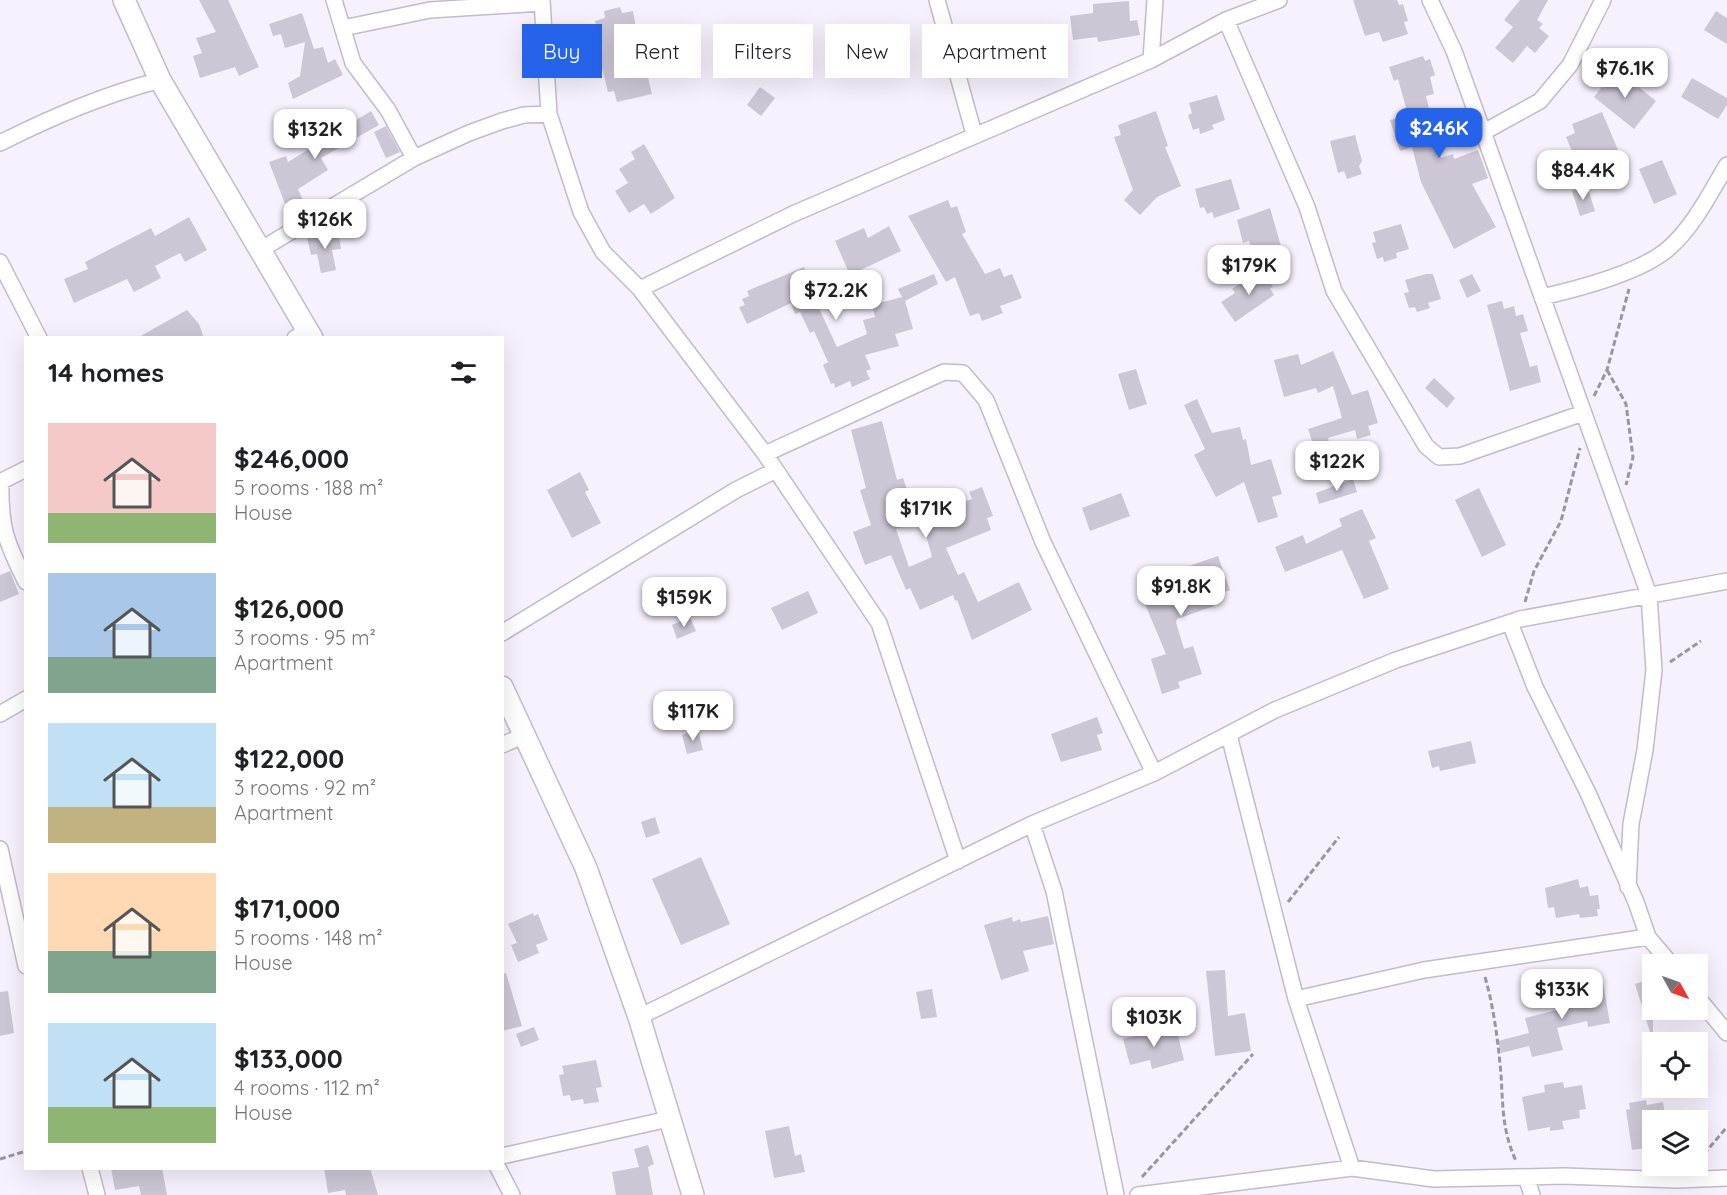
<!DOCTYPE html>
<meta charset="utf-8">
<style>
:root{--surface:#fff;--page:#f2f2f2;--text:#202124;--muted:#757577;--accent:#2563eb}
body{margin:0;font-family:Quicksand,sans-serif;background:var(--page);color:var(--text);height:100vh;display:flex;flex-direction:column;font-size:22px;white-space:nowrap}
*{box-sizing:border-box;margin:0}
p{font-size:20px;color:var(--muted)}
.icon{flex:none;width:33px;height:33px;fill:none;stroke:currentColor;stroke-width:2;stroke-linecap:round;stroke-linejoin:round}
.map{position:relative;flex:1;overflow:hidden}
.drawer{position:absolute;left:24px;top:336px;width:480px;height:834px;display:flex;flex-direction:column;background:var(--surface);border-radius:0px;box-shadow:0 6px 24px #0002}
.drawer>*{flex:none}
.hud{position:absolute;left:522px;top:24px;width:570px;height:54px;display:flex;gap:12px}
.needle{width:39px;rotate:130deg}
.fabs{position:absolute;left:1642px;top:954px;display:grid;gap:12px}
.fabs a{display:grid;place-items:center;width:66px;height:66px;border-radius:0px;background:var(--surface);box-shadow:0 6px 24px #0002;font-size:30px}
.price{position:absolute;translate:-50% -51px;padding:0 14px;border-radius:12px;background:#fff;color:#222;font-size:20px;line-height:39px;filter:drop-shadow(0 2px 3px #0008)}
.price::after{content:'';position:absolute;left:50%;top:36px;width:18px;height:14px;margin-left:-9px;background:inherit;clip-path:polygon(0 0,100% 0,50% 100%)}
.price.current{background:var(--accent);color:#fff}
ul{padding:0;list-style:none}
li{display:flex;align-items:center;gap:18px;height:150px;padding:0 24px}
li span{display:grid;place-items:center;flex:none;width:168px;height:120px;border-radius:0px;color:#555}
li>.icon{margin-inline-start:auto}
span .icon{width:72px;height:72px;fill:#fffc;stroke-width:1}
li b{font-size:26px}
h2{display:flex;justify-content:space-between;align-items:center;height:72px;padding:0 24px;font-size:26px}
.chip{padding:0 21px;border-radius:0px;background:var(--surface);box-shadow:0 6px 24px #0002;font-size:21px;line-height:54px}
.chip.current{background:var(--accent);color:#fff}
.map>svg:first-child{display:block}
</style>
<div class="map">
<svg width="1727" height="1195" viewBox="0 0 1727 1195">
<rect width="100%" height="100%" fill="#f7f1fd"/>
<path fill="#cdc6d5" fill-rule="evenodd" d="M 199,0 L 228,0 L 259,67 L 239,76 L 235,67 L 200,78 L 193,56 L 202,53 L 196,38 L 216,32 Z
M 1353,0 L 1397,0 L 1399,5 L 1403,4 L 1408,21 L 1404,22 L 1408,34 L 1383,42 L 1379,32 L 1365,36 Z
M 1520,0 L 1548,0 L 1537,20 L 1543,24 L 1539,28 L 1549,36 L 1535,53 L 1527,46 L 1513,63 L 1495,48 L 1513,27 L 1504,20 Z
M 1129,1 L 1130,21 L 1137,20 L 1140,35 L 1098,42 L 1097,37 L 1073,40 L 1070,16 L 1093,13 L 1093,4 Z
M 620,7 L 622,13 L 633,11 L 639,44 L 624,47 L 630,74 L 646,69 L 652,94 L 617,102 L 614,91 L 608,92 L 598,52 L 594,53 L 590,34 L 597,32 L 595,21 L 605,18 L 604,11 Z
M 1716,11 L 1727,18 L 1727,44 L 1704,30 Z
M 302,13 L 314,49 L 323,47 L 328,63 L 335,59 L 343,75 L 293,99 L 288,83 L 300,76 L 305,42 L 285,48 L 281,34 L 273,36 L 269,24 Z
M 691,44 L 693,51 L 698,50 L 701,62 L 696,64 L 699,74 L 685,78 L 676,49 Z
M 1423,56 L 1425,61 L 1430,59 L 1435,75 L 1430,77 L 1434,94 L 1426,96 L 1441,158 L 1453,154 L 1454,159 L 1478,150 L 1488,178 L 1472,184 L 1496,227 L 1454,249 L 1421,182 L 1412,147 L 1400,151 L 1390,120 L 1399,118 L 1398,113 L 1407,111 L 1398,79 L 1394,81 L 1389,67 Z
M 1616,69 L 1656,101 L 1634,129 L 1594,97 Z
M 1692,78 L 1727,98 L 1727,105 L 1718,119 L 1681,97 Z
M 760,87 L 775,98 L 761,116 L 747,105 Z
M 1217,95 L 1225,120 L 1212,125 L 1214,129 L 1200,134 L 1199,128 L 1193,130 L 1188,115 L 1192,113 L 1189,103 Z
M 371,111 L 379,125 L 321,158 L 328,170 L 298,189 L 304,203 L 287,209 L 269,162 L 286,156 L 288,162 Z
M 1156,111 L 1168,146 L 1165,147 L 1181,186 L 1157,197 L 1140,215 L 1124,200 L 1133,190 L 1114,137 L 1121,135 L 1118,125 Z
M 1602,112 L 1621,157 L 1581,173 L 1566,137 L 1575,133 L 1572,124 Z
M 386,126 L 400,152 L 386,158 L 374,132 Z
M 1355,135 L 1362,161 L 1359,166 L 1362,174 L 1347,179 L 1344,171 L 1338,173 L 1330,141 Z
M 644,144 L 675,198 L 651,214 L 644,204 L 629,213 L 615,191 L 628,183 L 619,169 L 635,159 L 631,152 Z
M 1662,160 L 1677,194 L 1654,204 L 1639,169 Z
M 1231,179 L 1240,209 L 1214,218 L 1212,212 L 1207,214 L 1204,207 L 1200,208 L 1195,189 Z
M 1587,186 L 1595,211 L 1580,216 L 1572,191 Z
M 948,200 L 951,208 L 957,206 L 966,232 L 962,234 L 985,274 L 1000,268 L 1004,277 L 1012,274 L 1022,298 L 1000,306 L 1003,313 L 982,321 L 979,313 L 970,316 L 955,277 L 946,282 L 908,216 Z
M 1270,208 L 1283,253 L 1257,262 L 1249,241 L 1243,243 L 1237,220 Z
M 189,217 L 207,250 L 185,262 L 180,253 L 155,266 L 161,278 L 134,292 L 127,279 L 74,303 L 64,279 L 88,269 L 85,262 L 151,228 L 155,236 Z
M 1401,224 L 1409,249 L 1396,253 L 1397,258 L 1384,262 L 1383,257 L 1377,259 L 1372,243 L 1376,242 L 1373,232 Z
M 889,226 L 901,251 L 850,275 L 835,241 L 864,228 L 868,238 Z
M 338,231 L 341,249 L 332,250 L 336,270 L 321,273 L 317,254 L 311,255 L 307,237 Z
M 804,267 L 812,287 L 822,283 L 829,302 L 818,306 L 837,347 L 867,334 L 863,320 L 875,317 L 872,305 L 902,297 L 898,289 L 934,274 L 938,284 L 905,301 L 913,329 L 895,334 L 899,346 L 865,355 L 871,369 L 866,371 L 870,379 L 852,387 L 850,381 L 835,388 L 834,383 L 831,384 L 823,365 L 828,362 L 814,331 L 810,333 L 800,312 L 795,314 L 791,303 L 747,324 L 739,307 L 745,305 L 742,299 L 749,296 L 747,291 Z
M 1261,269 L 1273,287 L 1270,288 L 1274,295 L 1235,322 L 1221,302 L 1235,293 L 1232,289 Z
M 1426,274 L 1433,274 L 1441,299 L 1428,303 L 1430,308 L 1417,312 L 1415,307 L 1409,308 L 1404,293 L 1409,292 L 1405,280 Z
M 1472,274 L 1481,291 L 1467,298 L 1459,280 Z
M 1502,301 L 1504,309 L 1514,306 L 1516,316 L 1523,314 L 1528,331 L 1520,333 L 1530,367 L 1537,365 L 1541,382 L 1510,391 L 1487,305 Z
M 187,310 L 199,324 L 204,338 L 137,338 Z
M 1333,351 L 1352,395 L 1368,390 L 1378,423 L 1368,426 L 1371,435 L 1357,439 L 1355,430 L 1328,438 L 1329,442 L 1314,447 L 1308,429 L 1342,418 L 1333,386 L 1318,393 L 1316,388 L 1284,397 L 1274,360 L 1298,354 L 1301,365 Z
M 1136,369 L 1147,404 L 1129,410 L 1118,374 Z
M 1434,378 L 1455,398 L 1447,408 L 1425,388 Z
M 1197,399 L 1212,433 L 1240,427 L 1243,440 L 1246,439 L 1251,465 L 1271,459 L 1282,494 L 1272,497 L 1278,517 L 1258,523 L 1244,482 L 1216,497 L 1194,455 L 1205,449 L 1184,405 Z
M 882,421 L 897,480 L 903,478 L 913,506 L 935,499 L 939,511 L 972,499 L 969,492 L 982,487 L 993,516 L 987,518 L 991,530 L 946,548 L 958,575 L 964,572 L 978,602 L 1019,582 L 1032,610 L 972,640 L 957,600 L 955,601 L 953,595 L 920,610 L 910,588 L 906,590 L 891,555 L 865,565 L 853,532 L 871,525 L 860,490 L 866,488 L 851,430 ZM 922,521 L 932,557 L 909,567 L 896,529 Z
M 580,472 L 589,490 L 585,492 L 601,523 L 572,538 L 547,490 Z
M 1353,479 L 1357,492 L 1319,504 L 1316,493 Z
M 1479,488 L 1506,545 L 1482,557 L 1455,500 Z
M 1121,493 L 1130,516 L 1090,531 L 1082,508 Z
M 1362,509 L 1376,538 L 1369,541 L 1389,589 L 1364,599 L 1342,550 L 1285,572 L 1275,547 L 1303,535 L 1306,544 L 1342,526 L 1339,519 Z
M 1218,556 L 1230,590 L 1211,597 L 1214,606 L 1177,619 L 1176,622 L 1184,649 L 1193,646 L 1202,674 L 1178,682 L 1180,688 L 1162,694 L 1151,659 L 1166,654 L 1139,590 L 1181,572 L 1180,569 Z
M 10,571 L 19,594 L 0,602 L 0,575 Z
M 808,591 L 818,613 L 782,630 L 771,608 Z
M 690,617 L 696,631 L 677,639 L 672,625 Z
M 1097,717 L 1103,733 L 1097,735 L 1102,750 L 1061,762 L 1051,734 Z
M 698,730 L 703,750 L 687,754 L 682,735 Z
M 1471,741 L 1476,763 L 1440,771 L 1439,766 L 1432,768 L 1428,751 Z
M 655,817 L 660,833 L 646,838 L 641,822 Z
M 701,857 L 730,924 L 681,945 L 652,879 Z
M 1578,879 L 1580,888 L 1588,886 L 1590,896 L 1598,895 L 1600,909 L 1597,909 L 1598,916 L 1580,918 L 1579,914 L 1556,918 L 1554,907 L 1548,908 L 1545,888 Z
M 533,913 L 534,916 L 538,914 L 548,940 L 536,945 L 539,953 L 518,962 L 511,945 L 517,943 L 508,924 Z
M 1048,916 L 1054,944 L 1023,951 L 1029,971 L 1001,980 L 984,925 L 1012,917 L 1013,922 L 1020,919 L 1021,922 Z
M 1225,970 L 1228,1016 L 1245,1013 L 1251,1051 L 1215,1056 L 1206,971 Z
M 506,973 L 522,1026 L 502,1031 L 502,974 Z
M 1653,978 L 1653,1032 L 1650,1032 L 1635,984 Z
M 1595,979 L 1597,984 L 1603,983 L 1610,1023 L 1588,1027 L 1587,1021 L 1557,1028 L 1563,1050 L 1532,1057 L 1529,1046 L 1501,1053 L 1498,1041 L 1529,1033 L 1525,1018 L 1565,1008 L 1562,994 L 1580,990 L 1578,982 Z
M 932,989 L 937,1017 L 921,1019 L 916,992 Z
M 8,991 L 14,1033 L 0,1036 L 0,992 Z
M 534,1027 L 539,1040 L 521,1047 L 516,1034 Z
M 1168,1028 L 1170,1034 L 1177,1032 L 1184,1060 L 1152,1069 L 1150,1060 L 1130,1065 L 1123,1039 Z
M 596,1060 L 602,1087 L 596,1088 L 599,1102 L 584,1104 L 583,1099 L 571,1101 L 570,1095 L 563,1096 L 559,1075 L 564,1074 L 562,1066 Z
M 1563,1082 L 1564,1088 L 1582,1085 L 1586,1109 L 1579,1110 L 1580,1118 L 1562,1121 L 1564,1129 L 1550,1131 L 1550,1127 L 1528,1131 L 1522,1097 L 1545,1092 L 1544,1085 Z
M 1646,1100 L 1647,1105 L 1663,1102 L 1666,1120 L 1653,1120 L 1653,1147 L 1632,1150 L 1626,1110 L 1630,1109 L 1629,1103 Z
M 789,1126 L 795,1156 L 801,1154 L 805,1172 L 774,1178 L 765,1131 Z
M 648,1145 L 654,1164 L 648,1167 L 653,1195 L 616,1195 L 612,1172 L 639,1167 L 634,1149 Z
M 111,1168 L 162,1168 L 167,1195 L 141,1195 L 139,1186 L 115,1190 Z
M 324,1168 L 370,1168 L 378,1195 L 346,1195 L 345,1190 L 328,1193 Z"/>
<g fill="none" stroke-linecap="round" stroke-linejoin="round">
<defs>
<path id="street" d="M 334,0 L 353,63 L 388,110 L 414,158
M 542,0 L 549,114 L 581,212 L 603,252 L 640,289 L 765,454 L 879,623 L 958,861
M 937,0 L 974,134
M 1430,0 L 1454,51 L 1649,595 L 1654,670 L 1645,750 L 1631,824 L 1628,887
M 1226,20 L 1307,207 L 1334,291 L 1426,446 L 1439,457 L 1460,456 L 1583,413
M 343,28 L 430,10 L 542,3
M 1151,60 L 1155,0
M 1482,133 L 1540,101 L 1570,65 L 1603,0
M 0,143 C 54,116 101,96 160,80
M 260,250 L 414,158 L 469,133 L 502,121 L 524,115 L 549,114
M 0,262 L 39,338
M 640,289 L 793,214 L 1151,60 L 1226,20 L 1279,0
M 1542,297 C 1577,289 1642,272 1669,248 C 1694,226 1710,193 1727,165
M 295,338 L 309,331
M 765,454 L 944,372 L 963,373 L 986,400 L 1043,542 L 1154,773
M 0,482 L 26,469
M 1,482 C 0,527 6,542 26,582
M 1510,623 L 1535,687 L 1588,793 L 1636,902 L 1648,937 L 1671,964
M 502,633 L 736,490 L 776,470
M 0,714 L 26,699
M 1229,735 L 1296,999
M 502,745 L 525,735
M 1032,824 L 1054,891 L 1116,1195
M 0,849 L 26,966
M 1698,998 L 1727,1033
M 639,1017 L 1032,824 L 1154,773 L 1275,710 L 1396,660 L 1520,619 L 1727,581
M 502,1156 L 669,1119
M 90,1168 L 97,1195
M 498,1168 L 512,1195
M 1352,1168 L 1296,999 L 1424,970 L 1648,937
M 1526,1177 L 1532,1195
M 1138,1195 L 1352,1168 L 1434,1179 L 1564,1176 L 1677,1180 L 1727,1178"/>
<path id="secondary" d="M 124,0 L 160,80 L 312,338
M 502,687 L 586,868 L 639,1017 L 693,1195"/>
</defs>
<use href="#street" stroke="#c2bbc9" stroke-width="18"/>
<use href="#secondary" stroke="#c2bbc9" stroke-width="24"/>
<path stroke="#9a959e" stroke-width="3" stroke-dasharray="6 3" stroke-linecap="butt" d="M 1607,370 L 1626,404 L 1633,457 L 1626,485
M 1594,396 L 1607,370 L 1629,289
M 1525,602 L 1534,571 L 1561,521 L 1580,448
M 1670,662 L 1701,641
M 1288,902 L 1339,837
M 1485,977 C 1494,1008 1498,1042 1501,1074 C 1503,1107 1502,1130 1516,1161
M 0,1159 L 26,1151
M 1698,1161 L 1727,1127
M 1142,1177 L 1253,1054"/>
<use href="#street" stroke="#fff" stroke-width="15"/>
<use href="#secondary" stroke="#fff" stroke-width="21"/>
</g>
</svg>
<div class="fabs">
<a><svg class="needle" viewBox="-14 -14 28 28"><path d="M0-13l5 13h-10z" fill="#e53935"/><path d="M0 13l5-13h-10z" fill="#757577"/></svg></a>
<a><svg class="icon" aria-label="locate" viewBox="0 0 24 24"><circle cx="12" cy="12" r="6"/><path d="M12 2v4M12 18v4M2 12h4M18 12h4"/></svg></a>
<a><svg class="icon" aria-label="layers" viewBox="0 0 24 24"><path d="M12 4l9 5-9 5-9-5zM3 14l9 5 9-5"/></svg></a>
</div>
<b class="price" style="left:1625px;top:99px">$76.1K</b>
<b class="price current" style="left:1439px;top:159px">$246K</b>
<b class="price" style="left:315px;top:160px">$132K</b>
<b class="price" style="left:1583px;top:201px">$84.4K</b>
<b class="price" style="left:325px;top:250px">$126K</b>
<b class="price" style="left:1249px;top:296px">$179K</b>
<b class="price" style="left:836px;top:321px">$72.2K</b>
<b class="price" style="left:1337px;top:492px">$122K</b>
<b class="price" style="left:926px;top:539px">$171K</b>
<b class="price" style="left:1181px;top:617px">$91.8K</b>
<b class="price" style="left:684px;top:628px">$159K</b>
<b class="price" style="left:693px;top:742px">$117K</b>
<b class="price" style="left:1562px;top:1020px">$133K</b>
<b class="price" style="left:1154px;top:1048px">$103K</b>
<div class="hud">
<a class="chip current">Buy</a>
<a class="chip">Rent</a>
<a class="chip">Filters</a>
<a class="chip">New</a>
<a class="chip">Apartment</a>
</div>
<section class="drawer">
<h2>14 homes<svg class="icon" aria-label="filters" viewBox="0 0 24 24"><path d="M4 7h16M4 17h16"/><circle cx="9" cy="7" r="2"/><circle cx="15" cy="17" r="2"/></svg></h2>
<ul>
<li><span style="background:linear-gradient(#f6c9c9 75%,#8fb573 0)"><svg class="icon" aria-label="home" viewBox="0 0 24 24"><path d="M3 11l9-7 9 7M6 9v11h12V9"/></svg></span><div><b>$246,000</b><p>5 rooms · 188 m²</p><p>House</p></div></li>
<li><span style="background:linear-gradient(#a9c7e8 70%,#7fa58c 0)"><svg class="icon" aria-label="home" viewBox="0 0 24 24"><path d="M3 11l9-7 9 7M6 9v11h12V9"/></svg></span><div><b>$126,000</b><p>3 rooms · 95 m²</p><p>Apartment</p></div></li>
<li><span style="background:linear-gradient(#bfe0f5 70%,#c2b280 0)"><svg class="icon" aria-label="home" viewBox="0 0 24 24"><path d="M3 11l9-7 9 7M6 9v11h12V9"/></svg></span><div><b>$122,000</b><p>3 rooms · 92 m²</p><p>Apartment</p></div></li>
<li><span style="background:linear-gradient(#ffd9b3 65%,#7fa58c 0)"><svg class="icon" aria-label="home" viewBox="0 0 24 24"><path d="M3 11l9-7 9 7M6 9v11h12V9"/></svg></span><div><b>$171,000</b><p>5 rooms · 148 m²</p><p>House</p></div></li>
<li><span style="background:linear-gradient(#bfe0f5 70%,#8fb573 0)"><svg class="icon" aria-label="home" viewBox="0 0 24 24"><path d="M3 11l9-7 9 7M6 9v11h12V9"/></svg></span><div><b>$133,000</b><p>4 rooms · 112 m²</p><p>House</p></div></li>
</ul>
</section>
</div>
